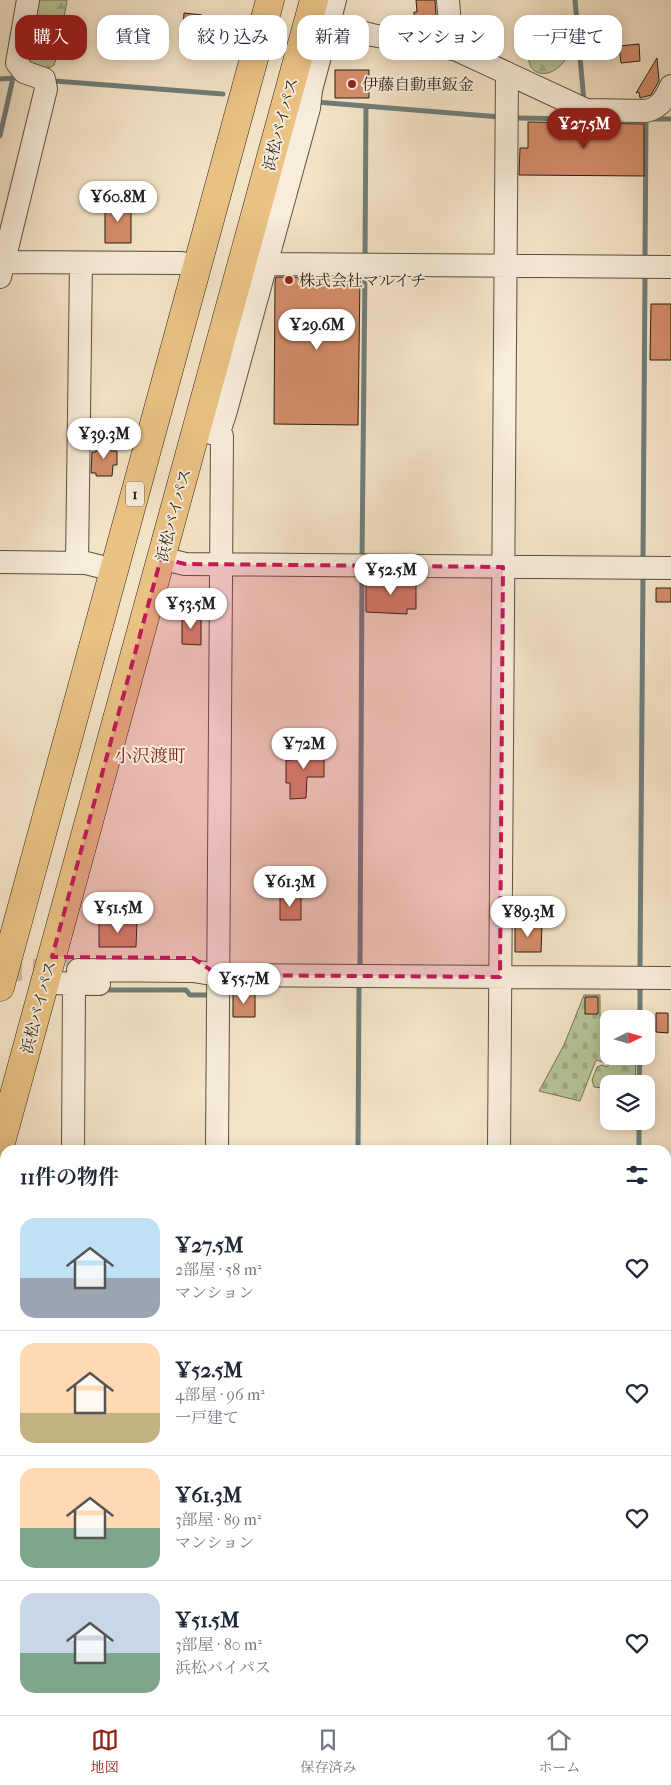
<!DOCTYPE html>
<html lang="ja">
<meta charset="utf-8">
<style>
:root{--surface:#fff;--page:#f6f6f7;--text:#1f2937;--muted:#747a83;--line:#e0e1e3;--accent:#8f2418}
body{margin:0;font-family:"IM FELL French Canon","Noto Serif JP",serif;background:var(--page);color:var(--text);height:100vh;display:flex;flex-direction:column;font-size:19px;white-space:nowrap}
*{box-sizing:border-box;margin:0}
p{font-size:16px;color:var(--muted)}
.icon{flex:none;width:28px;height:28px;fill:none;stroke:currentColor;stroke-width:2;stroke-linecap:round;stroke-linejoin:round}
.map{position:relative;flex:1;overflow:hidden}
.panel{position:absolute;left:0px;top:1145px;width:671px;height:570px;display:flex;flex-direction:column;background:var(--surface);border-radius:15px 15px 0 0;box-shadow:0 2px 12px #0003}
.panel>*{flex:none}
.banner{position:absolute;left:15px;top:15px;width:641px;height:45px;display:flex;gap:10px}
.needle{width:32px;rotate:85deg}
.tools{position:absolute;left:600px;top:1010px;display:grid;gap:10px}
.tools a{display:grid;place-items:center;width:55px;height:55px;border-radius:10px;background:var(--surface);box-shadow:0 2px 12px #0003;font-size:25px}
.price{position:absolute;translate:-50% -42px;padding:0 11px;border-radius:18px;background:#fff;color:#222;font-size:16px;line-height:32px;filter:drop-shadow(0 1px 2px #0008)}
.price::after{content:'';position:absolute;left:50%;top:30px;width:15px;height:11px;margin-left:-8px;background:inherit;clip-path:polygon(0 0,100% 0,50% 100%)}
.price.on{background:var(--accent);color:#fff}
ul{padding:0;list-style:none}
li{display:flex;align-items:center;gap:15px;height:125px;padding:0 20px}
li+li{border-top:1px solid var(--line)}
li span{display:grid;place-items:center;flex:none;width:140px;height:100px;border-radius:15px;color:#555}
li>.icon{margin-inline-start:auto}
span .icon{width:60px;height:60px;fill:#fffc;stroke-width:1}
li b{font-size:21px}
h2{display:flex;justify-content:space-between;align-items:center;height:60px;padding:0 20px;font-size:21px}
.chip{padding:0 18px;border-radius:15px;background:var(--surface);box-shadow:0 2px 12px #0003;font-size:18px;line-height:45px}
.chip.on{background:var(--accent);color:#fff}
.dock{display:flex;justify-content:space-around;align-items:center;height:70px;border-top:1px solid var(--line);background:var(--surface);font-size:14px;color:var(--muted)}
.dock a{display:grid;justify-items:center;gap:2px}
.dock .on{color:var(--accent)}
.map>svg:first-child{display:block}
</style>
<div class="map">
<svg width="671" height="1715" viewBox="0 0 671 1715">
<defs>
<pattern id="forest-firs" width="22" height="20" patternUnits="userSpaceOnUse" patternTransform="scale(1.25)"><rect width="22" height="20" fill="#b8c598"/><path d="M5 1l3.5 6h-7zM16 11l3.5 6h-7z" fill="#9ea982"/></pattern>
<pattern id="cemetery-stones" width="16" height="16" patternUnits="userSpaceOnUse" patternTransform="scale(1.25)"><rect width="16" height="16" fill="#b8c598"/><path d="M2 7V4a2 2 0 0 1 4 0v3zM10 15v-3a2 2 0 0 1 4 0v3z" fill="#9ea982"/></pattern>
</defs>
<rect width="100%" height="100%" fill="#f4e4c7"/>
<filter id="stains"><feTurbulence type="fractalNoise" baseFrequency=".004" numOctaves="4"/><feColorMatrix values="0 0 0 0 .2 0 0 0 0 .09 0 0 0 0 .02 0 0 0 .5 -.17"/></filter>
<radialGradient id="worn" r=".72"><stop offset=".6" stop-color="#630" stop-opacity="0"/><stop offset="1" stop-color="#630" stop-opacity=".3"/></radialGradient>
<path fill="url(#forest-firs)" stroke="#707256" d="M 33,0 L 67,0 L 58,53 L 54,65 L 44,71 L 26,60 Z
M 554,27 C 592,35 557,85 535,71 C 524,64 529,44 537,36 C 542,31 547,29 554,27 Z
M 613,1056 L 635,1056 L 636,1060 L 635,1084 L 609,1084 L 609,1089 L 594,1087 L 592,1080 L 597,1067 L 602,1065 L 607,1067 Z"/>
<path fill="url(#cemetery-stones)" stroke="#707256" d="M 584,995 L 600,995 L 600,1018 L 609,1021 L 609,1056 L 606,1063 L 596,1060 L 580,1101 L 539,1091 L 564,1045 Z"/>
<g fill="none" stroke-linecap="round" stroke-linejoin="round">
<path stroke="#6f7d79" stroke-width="5" d="M 575,0 L 584,102
M 0,79 L 15,78
M 55,81 L 223,94
M 316,102 L 500,117
M 514,118 L 583,119
M 649,119 L 671,119
M 0,136 L 13,78
M 365,260 L 366,106
M 645,261 L 646,119
M 362,559 L 365,270
M 643,561 L 645,273
M 360,967 L 362,572
M 640,969 L 643,575
M 104,990 L 186,990 L 190,995 L 211,995
M 640,1019 L 640,986
M 639,1084 L 640,1056
M 358,1150 L 359,984
M 639,1150 L 639,1121
M 0,1594 L 5,1594
M 666,1596 L 671,1596
M 89,1715 L 89,1710
M 354,1715 L 354,1710
M 620,1715 L 620,1710"/>
</g>
<path fill="#d48d6a" stroke="#281e15" d="M 416,0 L 435,0 L 437,29 L 434,29 L 434,32 L 415,29 L 414,12 L 417,12 Z
M 184,13 L 202,15 L 201,27 L 183,26 Z
M 639,44 L 640,61 L 621,63 L 619,46 Z
M 657,58 L 659,81 L 651,95 L 640,98 L 639,92 L 636,93 Z
M 335,70 L 369,70 L 369,98 L 335,98 Z
M 528,122 L 644,124 L 644,176 L 519,175 L 520,148 L 528,148 Z
M 105,203 L 131,203 L 131,243 L 105,243 Z
M 276,277 L 360,278 L 358,425 L 274,424 L 275,282 Z
M 651,304 L 671,304 L 671,360 L 650,360 Z
M 96,444 L 111,444 L 111,451 L 117,451 L 117,465 L 113,465 L 112,476 L 96,476 L 96,473 L 91,473 L 92,452 L 96,452 Z
M 396,579 L 416,579 L 416,609 L 407,609 L 407,614 L 366,612 L 366,581 L 396,581 Z
M 656,588 L 671,588 L 671,602 L 656,602 Z
M 182,615 L 201,616 L 201,645 L 182,644 Z
M 292,749 L 324,749 L 324,777 L 307,777 L 306,798 L 290,799 L 290,783 L 286,783 L 286,760 L 292,760 Z
M 281,896 L 301,897 L 301,920 L 280,920 L 280,898 Z
M 99,921 L 137,921 L 136,947 L 99,947 Z
M 515,924 L 542,924 L 541,952 L 515,952 Z
M 233,993 L 255,994 L 255,1017 L 233,1017 Z
M 585,997 L 598,997 L 598,1014 L 585,1014 Z
M 656,1013 L 668,1013 L 668,1033 L 656,1032 Z"/>
<g fill="none" stroke-linecap="round" stroke-linejoin="round">
<path stroke="#cbbca3" stroke-width="22" stroke-dasharray="22 11" stroke-linecap="butt" d="M 0,970 L 78,970"/>
<defs>
<path id="minor" d="M 448,0 L 452,49
M 328,24 L 372,35 L 455,49 L 586,110 L 646,111 C 661,107 665,99 671,86
M 253,259 L 272,264 L 671,267
M 0,262 L 181,263 L 197,267
M 0,277 L 46,89 L 44,79 L 24,72 L 17,63 L 28,0
M 196,429 L 222,436 L 217,1150
M 218,435 L 225,414 L 309,108 L 311,90 L 335,0
M 161,558 L 185,564 L 671,568
M 0,562 L 86,563 L 114,570
M 77,563 L 81,263
M 78,970 L 193,971 L 218,975 L 671,978
M 45,983 L 99,984
M 73,1150 L 74,984
M 499,1150 L 507,73
M 0,1382 L 5,1382
M 666,1387 L 671,1387
M 0,1570 L 5,1570
M 666,1576 L 671,1576
M 231,1715 L 231,1710
M 476,1715 L 476,1710"/>
<path id="highway" d="M 0,987 L 270,0
M 0,1146 L 314,0"/>
</defs>
<use href="#minor" stroke="#5b5042" stroke-width="24"/>
<use href="#highway" stroke="#281e15" stroke-width="29"/>
<use href="#minor" stroke="#f8eddb" stroke-width="22"/>
<use href="#highway" stroke="#eac284" stroke-width="28"/>
</g>
<path fill="#c2185b" fill-opacity="0.2" stroke="#c2185b" stroke-width="4" stroke-dasharray="10 6" stroke-linejoin="round" d="M 161,558 L 185,564 L 503,567 L 500,977 L 218,975 L 193,958 L 52,957 Z"/>
<g fill="#8f2418" stroke="#f8eddb" stroke-width="2">
<circle cx="352" cy="84" r="5"/>
<circle cx="289" cy="280" r="5"/>
</g>
<g text-anchor="middle" stroke-width="4" stroke-linejoin="round" paint-order="stroke">
<rect fill="#f8eddb" stroke="#665c50" stroke-width="1" x="126" y="481.5" width="18" height="25" rx="4"/>
<g font-size="15" font-weight="bold" fill="#281e15">
<text x="135" y="499">1</text>
</g>
<g font-size="16" fill="#281e15" stroke="#f8eddb" text-anchor="start">
<text x="362" y="90">伊藤自動車鈑金</text>
<text x="299" y="286">株式会社マルイチ</text>
</g>
<g font-size="16" fill="#281e15" stroke="#f8eddb">
<text transform="translate(280 124) rotate(-75)" y="6">浜松バイパス</text>
<text transform="translate(173 515) rotate(-75)" y="6">浜松バイパス</text>
<text transform="translate(38 1007) rotate(-75)" y="6">浜松バイパス</text>
</g>
<g font-size="18" fill="#7a1f14" stroke="#f8eddb">
<text x="150" y="762">小沢渡町</text>
</g>
</g>
<rect width="100%" height="100%" filter="url(#stains)"/>
<rect width="100%" height="100%" fill="url(#worn)"/>
</svg>
<div class="tools">
<a><svg class="needle" viewBox="-14 -14 28 28"><path d="M0-13l5 13h-10z" fill="#e53935"/><path d="M0 13l5-13h-10z" fill="#747a83"/></svg></a>
<a><svg class="icon" aria-label="layers" viewBox="0 0 24 24"><path d="M12 4l9 5-9 5-9-5zM3 14l9 5 9-5"/></svg></a>
</div>
<b class="price on" style="left:584px;top:150px">¥27.5M</b>
<b class="price" style="left:118px;top:223px">¥60.8M</b>
<b class="price" style="left:317px;top:351px">¥29.6M</b>
<b class="price" style="left:104px;top:460px">¥39.3M</b>
<b class="price" style="left:391px;top:596px">¥52.5M</b>
<b class="price" style="left:191px;top:630px">¥53.5M</b>
<b class="price" style="left:304px;top:770px">¥72M</b>
<b class="price" style="left:290px;top:908px">¥61.3M</b>
<b class="price" style="left:118px;top:934px">¥51.5M</b>
<b class="price" style="left:528px;top:938px">¥89.3M</b>
<b class="price" style="left:244px;top:1005px">¥55.7M</b>
<div class="banner">
<a class="chip on">購入</a>
<a class="chip">賃貸</a>
<a class="chip">絞り込み</a>
<a class="chip">新着</a>
<a class="chip">マンション</a>
<a class="chip">一戸建て</a>
</div>
<section class="panel">
<h2>11件の物件<svg class="icon" aria-label="filters" viewBox="0 0 24 24"><path d="M4 7h16M4 17h16"/><circle cx="9" cy="7" r="2"/><circle cx="15" cy="17" r="2"/></svg></h2>
<ul>
<li><span style="background:linear-gradient(#bfe0f5 60%,#9aa5b1 0)"><svg class="icon" aria-label="home" viewBox="0 0 24 24"><path d="M3 11l9-7 9 7M6 9v11h12V9"/></svg></span><div><b>¥27.5M</b><p>2部屋 · 58 m²</p><p>マンション</p></div><svg class="icon" aria-label="heart" viewBox="0 0 24 24"><path d="M12 20l-8-8c-3-5 5-10 8-4 3-6 11-1 8 4z"/></svg></li>
<li><span style="background:linear-gradient(#ffd9b3 70%,#c2b280 0)"><svg class="icon" aria-label="home" viewBox="0 0 24 24"><path d="M3 11l9-7 9 7M6 9v11h12V9"/></svg></span><div><b>¥52.5M</b><p>4部屋 · 96 m²</p><p>一戸建て</p></div><svg class="icon" aria-label="heart" viewBox="0 0 24 24"><path d="M12 20l-8-8c-3-5 5-10 8-4 3-6 11-1 8 4z"/></svg></li>
<li><span style="background:linear-gradient(#ffd9b3 60%,#7fa58c 0)"><svg class="icon" aria-label="home" viewBox="0 0 24 24"><path d="M3 11l9-7 9 7M6 9v11h12V9"/></svg></span><div><b>¥61.3M</b><p>3部屋 · 89 m²</p><p>マンション</p></div><svg class="icon" aria-label="heart" viewBox="0 0 24 24"><path d="M12 20l-8-8c-3-5 5-10 8-4 3-6 11-1 8 4z"/></svg></li>
<li><span style="background:linear-gradient(#c9d6e8 60%,#7fa58c 0)"><svg class="icon" aria-label="home" viewBox="0 0 24 24"><path d="M3 11l9-7 9 7M6 9v11h12V9"/></svg></span><div><b>¥51.5M</b><p>3部屋 · 80 m²</p><p>浜松バイパス</p></div><svg class="icon" aria-label="heart" viewBox="0 0 24 24"><path d="M12 20l-8-8c-3-5 5-10 8-4 3-6 11-1 8 4z"/></svg></li>
</ul>
</section>
</div>
<nav class="dock">
<a class="on"><svg class="icon" aria-label="map" viewBox="0 0 24 24"><path d="M3 6l6-2 6 2 6-2v14l-6 2-6-2-6 2zM9 4v14M15 6v14"/></svg>地図</a>
<a><svg class="icon" aria-label="saved" viewBox="0 0 24 24"><path d="M7 4h10v16l-5-4-5 4z"/></svg>保存済み</a>
<a><svg class="icon" aria-label="home" viewBox="0 0 24 24"><path d="M3 11l9-7 9 7M6 9v11h12V9"/></svg>ホーム</a>
</nav>
